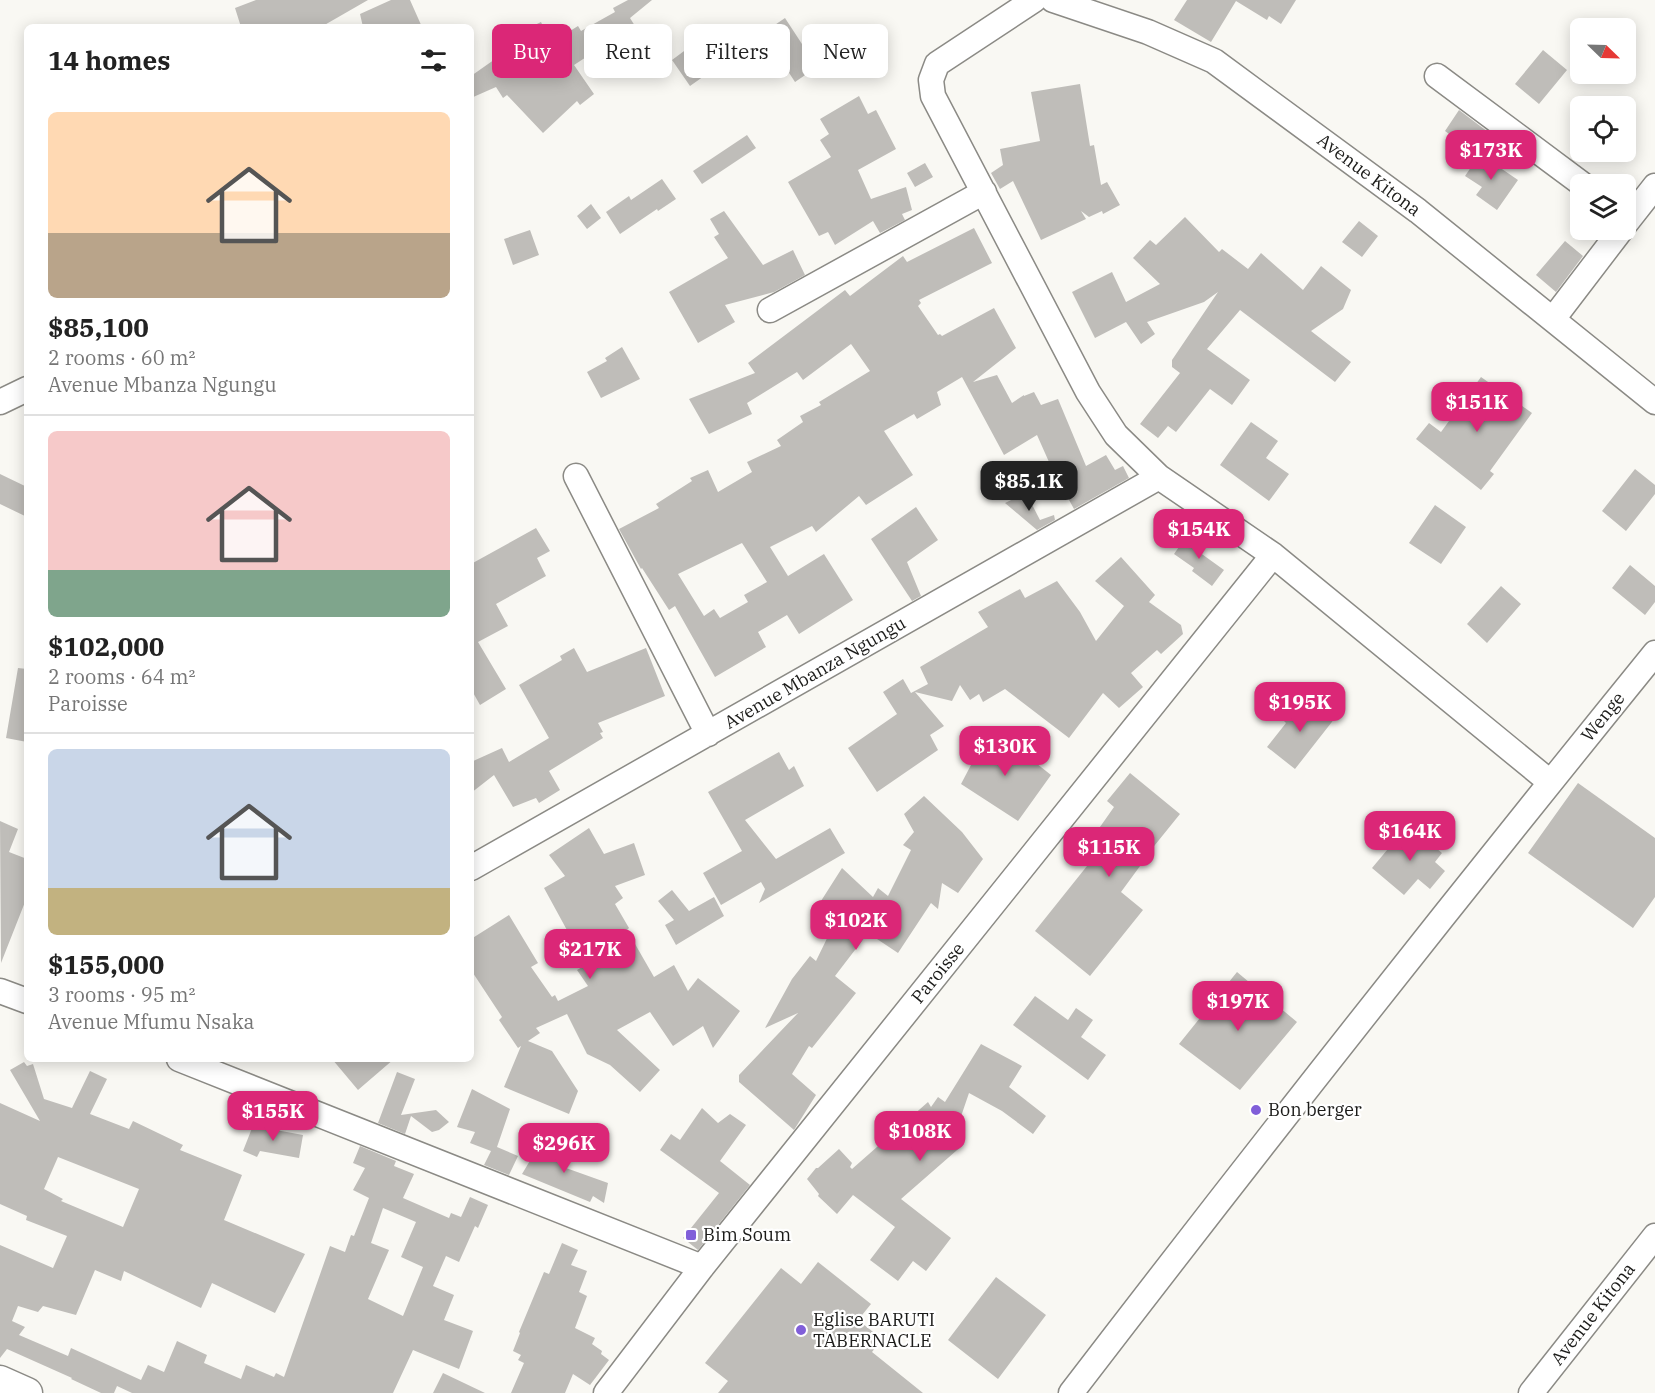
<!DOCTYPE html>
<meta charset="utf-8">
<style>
:root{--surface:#fff;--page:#f6f6f6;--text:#222;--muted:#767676;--line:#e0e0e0;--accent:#db2777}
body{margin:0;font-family:"IBM Plex Serif",serif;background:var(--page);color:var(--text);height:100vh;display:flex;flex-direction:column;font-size:22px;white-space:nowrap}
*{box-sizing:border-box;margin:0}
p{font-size:20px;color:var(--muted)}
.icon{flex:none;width:33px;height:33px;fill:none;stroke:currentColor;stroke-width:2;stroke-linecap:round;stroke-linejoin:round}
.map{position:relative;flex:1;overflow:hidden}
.side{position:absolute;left:24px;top:24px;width:450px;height:1038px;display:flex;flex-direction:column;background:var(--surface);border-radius:9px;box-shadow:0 3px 15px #0003}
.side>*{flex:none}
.top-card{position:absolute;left:492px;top:24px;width:570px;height:54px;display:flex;gap:12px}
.needle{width:39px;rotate:113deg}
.controls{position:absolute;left:1570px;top:18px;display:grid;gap:12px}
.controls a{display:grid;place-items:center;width:66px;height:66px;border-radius:9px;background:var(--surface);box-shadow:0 3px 15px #0003;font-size:30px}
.price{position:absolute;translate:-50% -51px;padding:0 14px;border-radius:12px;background:var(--accent);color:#fff;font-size:20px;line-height:39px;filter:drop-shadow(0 2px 3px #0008)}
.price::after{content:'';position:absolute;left:50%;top:36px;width:18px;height:14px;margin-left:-9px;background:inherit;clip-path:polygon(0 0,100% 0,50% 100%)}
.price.on{background:#222;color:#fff}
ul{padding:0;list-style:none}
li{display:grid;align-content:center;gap:12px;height:318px;padding:0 24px}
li+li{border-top:2px solid var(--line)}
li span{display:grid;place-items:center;height:186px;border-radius:9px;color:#555}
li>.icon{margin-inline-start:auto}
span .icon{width:108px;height:108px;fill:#fffc;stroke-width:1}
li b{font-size:26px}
h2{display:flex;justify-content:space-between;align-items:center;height:72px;padding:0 24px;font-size:26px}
.chip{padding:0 21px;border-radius:9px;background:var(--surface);box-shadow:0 3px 15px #0003;font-size:21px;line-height:54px}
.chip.on{background:var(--accent);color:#fff}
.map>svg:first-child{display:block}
</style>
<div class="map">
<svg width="1655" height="1393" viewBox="0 0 1655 1393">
<rect width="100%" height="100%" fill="#f9f8f3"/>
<path fill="#bfbdb9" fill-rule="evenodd" d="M 256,0 L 368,0 L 321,27 L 241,27 L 235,8 Z
M 391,0 L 410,0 L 422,27 L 363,27 L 360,14 Z
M 628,0 L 652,0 L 630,18 L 635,26 L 593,50 L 594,52 L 574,65 L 594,94 L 580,105 L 577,101 L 543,133 L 507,95 L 503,98 L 496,87 L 471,98 L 471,76 L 498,57 L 494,50 L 513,39 L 512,36 L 541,22 L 551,43 L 578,26 L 581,31 L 615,12 L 613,8 Z
M 1187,0 L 1296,0 L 1281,24 L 1269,16 L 1267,20 L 1236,1 L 1211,42 L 1174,20 Z
M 785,18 L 817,67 L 795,82 L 763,33 Z
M 719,25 L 738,52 L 690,86 L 672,60 Z
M 1543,50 L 1567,70 L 1539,104 L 1515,84 Z
M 1080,84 L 1090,146 L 1094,145 L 1101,185 L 1107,182 L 1120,205 L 1103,214 L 1102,211 L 1089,217 L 1081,211 L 1086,219 L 1041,240 L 1013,181 L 1000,189 L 991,173 L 1003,165 L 1000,149 L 1040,141 L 1031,92 Z
M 859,96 L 868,114 L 876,110 L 896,149 L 858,170 L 871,199 L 906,187 L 912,210 L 902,214 L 905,220 L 880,233 L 873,221 L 835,245 L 828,232 L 819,236 L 788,182 L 831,157 L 820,140 L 829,134 L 820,119 Z
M 1459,110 L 1492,135 L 1472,163 L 1446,144 L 1452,136 L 1445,131 Z
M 747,135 L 756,148 L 702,184 L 693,171 Z
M 1480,154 L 1518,180 L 1497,210 L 1476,195 L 1482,187 L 1465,176 Z
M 925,163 L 933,177 L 915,187 L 907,173 Z
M 662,179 L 676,199 L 658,211 L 657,209 L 620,234 L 606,212 L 629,196 L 631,200 Z
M 591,204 L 601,218 L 587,229 L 577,216 Z
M 724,211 L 763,265 L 793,250 L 805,275 L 774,292 L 725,305 L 735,322 L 698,343 L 669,292 L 728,258 L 714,237 L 719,234 L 710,219 Z
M 1185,217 L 1219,252 L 1222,249 L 1248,269 L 1261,253 L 1303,290 L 1321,266 L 1351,290 L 1343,309 L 1311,331 L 1351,362 L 1335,382 L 1240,310 L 1207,349 L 1250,380 L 1232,405 L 1210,389 L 1176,432 L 1168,426 L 1158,438 L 1140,424 L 1180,373 L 1172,367 L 1172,360 L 1218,292 L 1204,302 L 1147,322 L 1155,334 L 1141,344 L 1126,322 L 1095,338 L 1072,292 L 1112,272 L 1126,302 L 1160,284 L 1133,258 L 1150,240 L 1156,245 Z
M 1359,221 L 1378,236 L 1362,257 L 1342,242 Z
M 974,228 L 992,263 L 919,300 L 921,303 L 918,306 L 938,335 L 940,334 L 942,336 L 994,308 L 1016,348 L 973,382 L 997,375 L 1012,403 L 1024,395 L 1024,396 L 1034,392 L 1041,405 L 1058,399 L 1086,466 L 1106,455 L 1115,470 L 1123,466 L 1129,478 L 1074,509 L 1053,471 L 1037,435 L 1004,455 L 962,377 L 937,392 L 941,405 L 917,419 L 914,414 L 884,431 L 913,475 L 866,505 L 859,496 L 816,532 L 812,526 L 770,547 L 788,576 L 824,554 L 853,600 L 799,634 L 787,615 L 758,632 L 766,647 L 715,677 L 675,606 L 669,610 L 642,568 L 641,569 L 619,529 L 659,508 L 656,504 L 692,481 L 690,478 L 708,470 L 718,492 L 752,472 L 747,462 L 781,446 L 777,440 L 803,422 L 800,416 L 821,405 L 819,402 L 870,371 L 851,344 L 803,380 L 797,372 L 747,403 L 752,414 L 709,434 L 689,399 L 755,373 L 748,363 L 845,290 L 850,296 L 903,256 L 907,262 ZM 742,543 L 767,582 L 744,595 L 748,602 L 720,618 L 714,609 L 704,616 L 678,574 Z
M 530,230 L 539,255 L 513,265 L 504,239 Z
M 1565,241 L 1583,256 L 1556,292 L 1536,275 Z
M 622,347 L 640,379 L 601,398 L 587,372 L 607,361 L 605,358 Z
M 1481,377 L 1532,413 L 1490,471 L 1494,474 L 1481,490 L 1416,439 L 1429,423 L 1441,432 Z
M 1251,422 L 1278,441 L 1266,458 L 1289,474 L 1269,501 L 1220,465 Z
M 1635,469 L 1655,485 L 1655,494 L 1626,531 L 1602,511 Z
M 0,474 L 27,487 L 27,517 L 0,504 Z
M 1026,493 L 1040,520 L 1054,515 L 1055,520 L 1037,530 L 1005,503 Z
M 1435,505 L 1466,527 L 1441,564 L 1409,543 Z
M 916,507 L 938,540 L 907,562 L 921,596 L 912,601 L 871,539 Z
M 536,528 L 550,551 L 537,558 L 546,576 L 496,604 L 508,626 L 478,642 L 506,689 L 480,705 L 471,689 L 471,564 Z
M 1188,534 L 1204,546 L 1199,552 L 1224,570 L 1212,586 L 1192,571 L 1194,568 L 1174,554 Z
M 1121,557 L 1155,595 L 1149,602 L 1181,625 L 1183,634 L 1161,654 L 1157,650 L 1131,673 L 1143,687 L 1119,708 L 1103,693 L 1069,738 L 1005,689 L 983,702 L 979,694 L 970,700 L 960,685 L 952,701 L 915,692 L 944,726 L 930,735 L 938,750 L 877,792 L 848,748 L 897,714 L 883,692 L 903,679 L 911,693 L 928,684 L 920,667 L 988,627 L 978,612 L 1020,589 L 1025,598 L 1057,581 L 1080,612 L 1096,641 L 1124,606 L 1095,581 Z
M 1630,565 L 1655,586 L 1655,602 L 1645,615 L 1612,588 Z
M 1501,586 L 1521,604 L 1487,643 L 1467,624 Z
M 574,648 L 587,672 L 646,648 L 665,696 L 598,723 L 603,732 L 600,733 L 603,738 L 549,771 L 560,790 L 539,803 L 536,798 L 513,807 L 494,775 L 471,793 L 471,762 L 502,748 L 509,762 L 549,738 L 519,685 L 562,660 L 560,656 Z
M 18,668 L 27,669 L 27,742 L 6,738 Z
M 1298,700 L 1316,715 L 1322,708 L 1335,718 L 1295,769 L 1267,747 L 1286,723 L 1282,719 Z
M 997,732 L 1051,775 L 1018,821 L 961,784 L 981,746 Z
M 779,752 L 789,770 L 794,766 L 804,786 L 745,820 L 776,859 L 830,828 L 845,853 L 759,903 L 765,889 L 761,882 L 721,905 L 703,873 L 742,851 L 708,792 Z
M 1130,773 L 1180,814 L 1142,861 L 1143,862 L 1121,892 L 1143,910 L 1090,976 L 1035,931 L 1099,851 L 1088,844 L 1114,807 L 1107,801 Z
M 1578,783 L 1655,838 L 1655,897 L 1633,928 L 1528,853 Z
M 924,796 L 962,832 L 983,859 L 958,893 L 942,883 L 938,909 L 931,903 L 898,953 L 868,933 L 835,976 L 856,993 L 812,1048 L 809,1046 L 792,1074 L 816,1095 L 794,1130 L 739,1082 L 739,1075 L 798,1013 L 765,1028 L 792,979 L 810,956 L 816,961 L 833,926 L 814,912 L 842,868 L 873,897 L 878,888 L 888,896 L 911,850 L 903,845 L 914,832 L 904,814 Z
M 0,821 L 18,829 L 9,852 L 27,859 L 27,897 L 1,963 Z
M 1408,825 L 1442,853 L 1435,862 L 1445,871 L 1430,889 L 1418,879 L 1404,895 L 1372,868 Z
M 589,828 L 604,854 L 634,843 L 645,875 L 615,886 L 623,898 L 615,904 L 629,928 L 627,930 L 654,977 L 674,965 L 688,991 L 698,978 L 740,1011 L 713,1048 L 703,1026 L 673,1046 L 650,1012 L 617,1030 L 660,1070 L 640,1092 L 610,1065 L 587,1054 L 567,1014 L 536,1028 L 540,1033 L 528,1041 L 552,1051 L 578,1091 L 569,1114 L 504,1087 L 521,1046 L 518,1048 L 499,1020 L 502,1017 L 471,970 L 471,939 L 509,915 L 538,963 L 531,967 L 552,997 L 555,995 L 558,1001 L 588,986 L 577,970 L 586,965 L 544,888 L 565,876 L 549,855 Z
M 672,890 L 689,911 L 714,897 L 724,916 L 676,945 L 665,925 L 674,920 L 658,901 Z
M 1237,972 L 1297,1022 L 1240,1090 L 1179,1044 Z
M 1035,996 L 1068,1020 L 1076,1008 L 1093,1020 L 1081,1037 L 1106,1055 L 1088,1080 L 1013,1025 Z
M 981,1044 L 1022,1066 L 1009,1087 L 1046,1116 L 1033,1134 L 1002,1111 L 969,1093 L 955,1134 L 964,1144 L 901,1199 L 951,1238 L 926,1271 L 913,1261 L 898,1281 L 870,1260 L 895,1227 L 853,1195 L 837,1214 L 818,1196 L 819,1194 L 807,1179 L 816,1168 L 818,1168 L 839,1149 L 852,1163 L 850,1167 L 852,1169 L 928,1102 L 931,1107 L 938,1097 L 945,1102 Z
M 332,1059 L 394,1059 L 358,1090 Z
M 24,1062 L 27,1066 L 33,1064 L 44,1099 L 72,1108 L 90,1071 L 107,1079 L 90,1114 L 129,1129 L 133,1121 L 183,1145 L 180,1150 L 242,1175 L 224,1220 L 305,1254 L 275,1313 L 212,1283 L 201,1308 L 124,1271 L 121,1281 L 95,1270 L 76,1315 L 43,1306 L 38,1312 L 18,1306 L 12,1321 L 25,1327 L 19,1335 L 68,1356 L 71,1348 L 141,1380 L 148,1365 L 164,1372 L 177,1341 L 207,1355 L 204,1363 L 241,1379 L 246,1365 L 274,1377 L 276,1373 L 284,1377 L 330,1246 L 345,1252 L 351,1235 L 354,1236 L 369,1198 L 353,1190 L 365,1168 L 353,1163 L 360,1146 L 396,1161 L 394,1166 L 414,1174 L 403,1198 L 449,1218 L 451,1213 L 461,1217 L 470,1197 L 488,1205 L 478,1228 L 475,1226 L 459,1262 L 446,1256 L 433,1286 L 454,1295 L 444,1320 L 473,1331 L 459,1369 L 413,1350 L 393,1393 L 132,1393 L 117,1386 L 114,1393 L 101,1393 L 71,1379 L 72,1378 L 7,1349 L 0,1358 L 0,1245 L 53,1268 L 67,1236 L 26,1220 L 27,1216 L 0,1204 L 0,1103 L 40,1121 L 10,1070 ZM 58,1157 L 139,1189 L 123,1227 L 61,1201 L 63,1199 L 44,1189 ZM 383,1208 L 416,1222 L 401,1257 L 423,1267 L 403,1316 L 368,1299 L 389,1250 L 371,1243 Z
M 397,1072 L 415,1079 L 401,1115 L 436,1110 L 449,1122 L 439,1130 L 432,1132 L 411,1116 L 405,1134 L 378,1123 Z
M 472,1089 L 510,1109 L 497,1147 L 518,1156 L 509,1175 L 484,1165 L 491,1151 L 470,1143 L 475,1132 L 457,1127 Z
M 702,1108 L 718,1123 L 730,1114 L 746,1125 L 720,1161 L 750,1185 L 698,1250 L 683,1238 L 719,1193 L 660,1150 L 671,1134 L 680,1140 Z
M 254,1123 L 265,1128 L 303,1135 L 299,1158 L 260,1151 L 257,1157 L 243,1151 Z
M 540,1144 L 554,1154 L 558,1145 L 573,1151 L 566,1168 L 608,1183 L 604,1203 L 593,1196 L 590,1202 L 522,1174 Z
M 562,1243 L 578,1250 L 571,1265 L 587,1271 L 579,1292 L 587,1296 L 575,1328 L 595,1338 L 592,1344 L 602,1351 L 601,1354 L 609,1360 L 590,1385 L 573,1374 L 565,1393 L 511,1393 L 524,1363 L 518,1360 L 521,1355 L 513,1351 L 520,1333 L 519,1332 L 544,1272 L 549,1274 Z
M 818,1262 L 871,1304 L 858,1320 L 882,1339 L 872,1352 L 923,1393 L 718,1393 L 728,1381 L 705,1363 L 781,1268 L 801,1284 Z
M 996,1277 L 1046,1315 L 998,1379 L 948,1340 Z
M 443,1373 L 485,1393 L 433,1393 Z"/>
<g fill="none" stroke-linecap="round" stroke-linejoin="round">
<defs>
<path id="minor" d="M 1034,0 L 937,64 L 931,80 L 933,96 L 1088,392 L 1116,435 L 1159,477 L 1273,555 L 1550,782
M 1053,0 L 1148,32 L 1214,61 L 1418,211 L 1655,402
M 1437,76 L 1582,184
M 1626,223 L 1655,186
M 770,310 L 984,192
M 1553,319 L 1621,230
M 0,402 L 27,389
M 576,476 L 708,734
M 471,868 L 1159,477
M 0,991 L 27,1001
M 179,1059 L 702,1267
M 606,1393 L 702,1267 L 1273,555
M 1071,1393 C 1262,1144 1457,897 1655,653
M 1531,1393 L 1655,1236"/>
<path id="tertiary" d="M 0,1381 L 27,1393"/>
</defs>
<use href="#minor" stroke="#8b8a85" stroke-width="27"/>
<use href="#tertiary" stroke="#8b8a85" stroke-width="33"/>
<use href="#minor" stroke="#fff" stroke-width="24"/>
<use href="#tertiary" stroke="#fff" stroke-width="30"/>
</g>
<g fill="#815fd9" stroke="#fff" stroke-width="2">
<circle cx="1256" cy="1110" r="6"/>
<rect x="685" y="1229" width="12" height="12" rx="3"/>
<circle cx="801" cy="1330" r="6"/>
</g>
<g text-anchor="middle" stroke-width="4.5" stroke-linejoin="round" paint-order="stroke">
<g font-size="18" fill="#1b1b19" stroke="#fff">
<text transform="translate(1369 175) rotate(37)" y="6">Avenue Kitona</text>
<text transform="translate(815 673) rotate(-30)" y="6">Avenue Mbanza Ngungu</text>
<text transform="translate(1603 717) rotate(-51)" y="6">Wenge</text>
<text transform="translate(938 973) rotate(-51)" y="6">Paroisse</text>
<text transform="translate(1593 1314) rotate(-52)" y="6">Avenue Kitona</text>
</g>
<g font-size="18" fill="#1b1b19" stroke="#fff" text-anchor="start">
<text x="1268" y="1116">Bon berger</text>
<text x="703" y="1241">Bim Soum</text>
<text x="813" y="1326">Eglise BARUTI<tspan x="813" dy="21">TABERNACLE</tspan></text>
</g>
</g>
</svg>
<div class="controls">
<a><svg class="needle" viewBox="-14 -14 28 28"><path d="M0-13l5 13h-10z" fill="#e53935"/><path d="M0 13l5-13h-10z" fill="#767676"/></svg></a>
<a><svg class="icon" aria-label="locate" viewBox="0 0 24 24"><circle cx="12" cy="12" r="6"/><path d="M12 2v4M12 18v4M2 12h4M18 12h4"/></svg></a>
<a><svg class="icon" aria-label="layers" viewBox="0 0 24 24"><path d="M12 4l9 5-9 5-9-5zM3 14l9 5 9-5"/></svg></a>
</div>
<b class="price" style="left:1491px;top:181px">$173K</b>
<b class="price" style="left:1477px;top:433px">$151K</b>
<b class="price on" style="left:1029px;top:512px">$85.1K</b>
<b class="price" style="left:1199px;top:560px">$154K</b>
<b class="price" style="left:1300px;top:733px">$195K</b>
<b class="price" style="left:1005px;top:777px">$130K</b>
<b class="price" style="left:1410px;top:862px">$164K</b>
<b class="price" style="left:1109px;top:878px">$115K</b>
<b class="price" style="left:856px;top:951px">$102K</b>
<b class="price" style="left:590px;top:980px">$217K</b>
<b class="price" style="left:1238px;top:1032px">$197K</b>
<b class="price" style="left:273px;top:1142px">$155K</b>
<b class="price" style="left:920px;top:1162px">$108K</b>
<b class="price" style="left:564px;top:1174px">$296K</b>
<div class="top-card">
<a class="chip on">Buy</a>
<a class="chip">Rent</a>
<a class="chip">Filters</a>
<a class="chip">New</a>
</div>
<section class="side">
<h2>14 homes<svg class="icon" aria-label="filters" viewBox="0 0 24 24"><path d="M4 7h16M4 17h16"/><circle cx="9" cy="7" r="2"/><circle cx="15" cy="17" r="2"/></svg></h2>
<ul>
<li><span style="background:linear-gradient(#ffd9b3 65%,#b9a48a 0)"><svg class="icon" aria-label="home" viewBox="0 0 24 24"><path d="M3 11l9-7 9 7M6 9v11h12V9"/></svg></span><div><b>$85,100</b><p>2 rooms · 60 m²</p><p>Avenue Mbanza Ngungu</p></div></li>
<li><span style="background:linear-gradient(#f6c9c9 75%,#7fa58c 0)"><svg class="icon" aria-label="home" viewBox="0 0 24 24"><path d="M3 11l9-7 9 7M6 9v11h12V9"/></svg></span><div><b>$102,000</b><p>2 rooms · 64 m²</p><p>Paroisse</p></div></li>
<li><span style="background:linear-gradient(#c9d6e8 75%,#c2b280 0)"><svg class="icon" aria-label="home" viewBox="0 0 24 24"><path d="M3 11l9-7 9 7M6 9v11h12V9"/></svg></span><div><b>$155,000</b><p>3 rooms · 95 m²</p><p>Avenue Mfumu Nsaka</p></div></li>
</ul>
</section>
</div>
